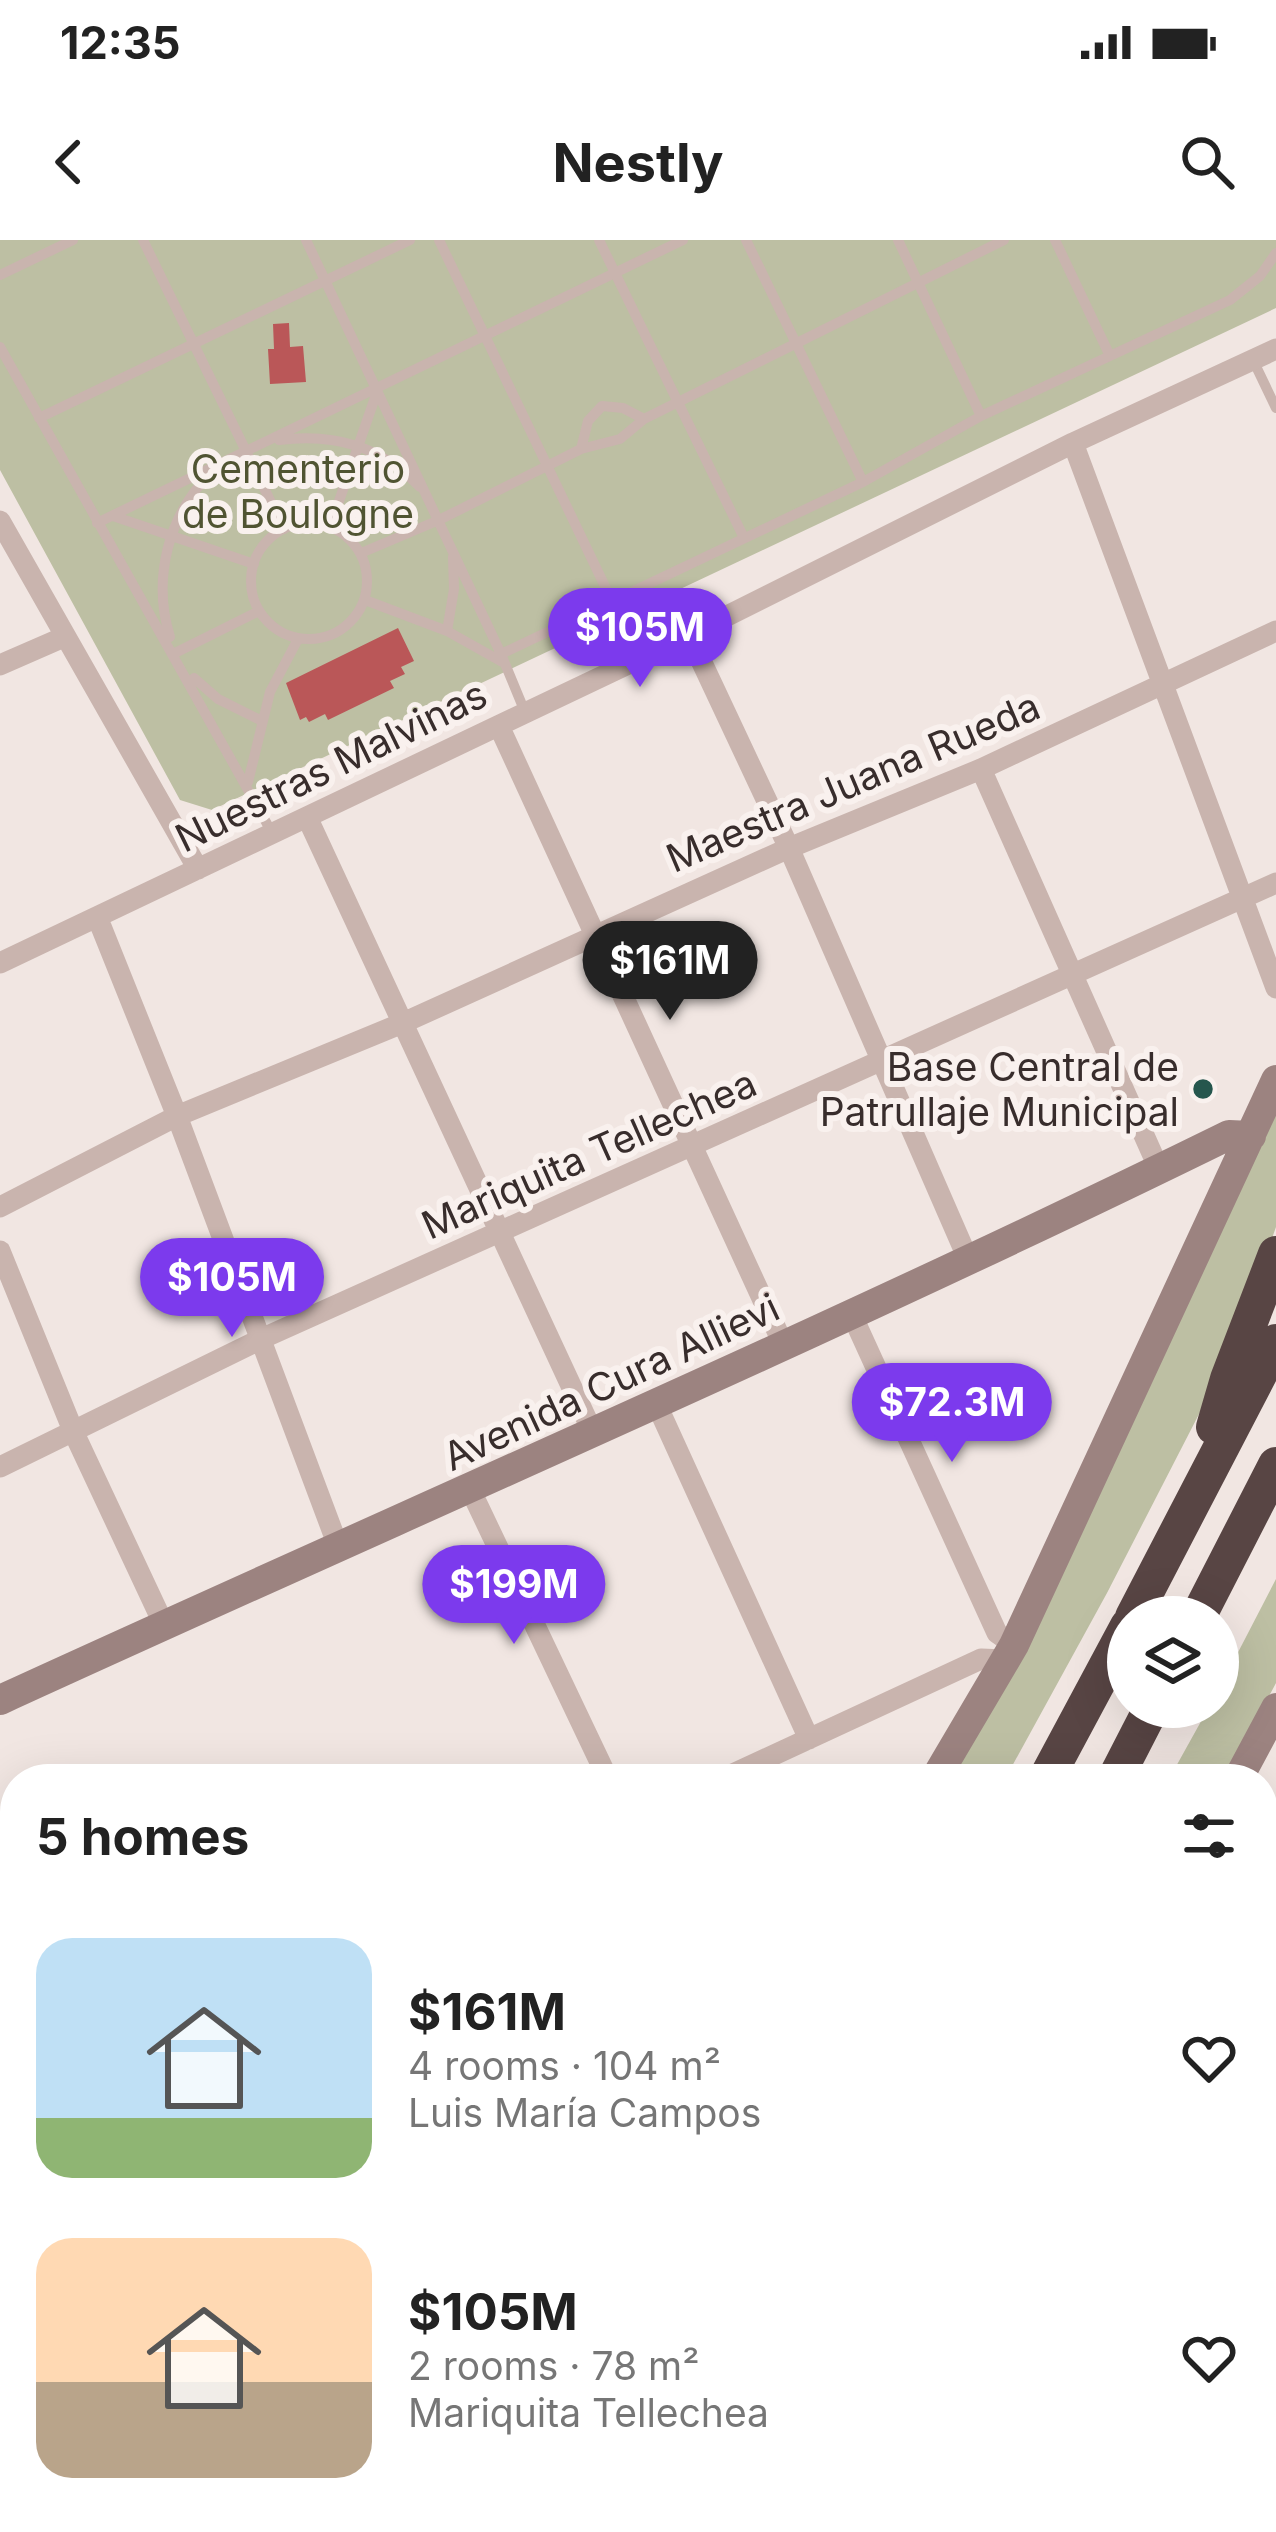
<!DOCTYPE html>
<meta charset="utf-8">
<style>
:root{--surface:#fff;--page:#f2f2f2;--text:#222;--muted:#767676;--accent:#7c3aed}
body{margin:0;font-family:Inter,sans-serif;background:var(--page);color:var(--text);height:100vh;display:flex;flex-direction:column;font-size:45px;white-space:nowrap}
*{box-sizing:border-box;margin:0}
p{font-size:39px;color:var(--muted)}
.icon{flex:none;width:66px;height:66px;fill:none;stroke:currentColor;stroke-width:2;stroke-linecap:round;stroke-linejoin:round}
.map{position:relative;flex:1;overflow:hidden}
.drawer{position:absolute;left:0px;top:1524px;width:1278px;height:768px;display:flex;flex-direction:column;background:var(--surface);border-radius:48px 48px 0 0;box-shadow:0 12px 48px #0002}
.drawer>*{flex:none}
.fabs{position:absolute;left:1107px;top:1356px;display:grid;gap:24px}
.fabs a{display:grid;place-items:center;width:132px;height:132px;border-radius:50%;background:var(--surface);box-shadow:0 12px 48px #0002;font-size:60px}
.price{position:absolute;translate:-50% -102px;padding:0 27px;border-radius:42px;background:var(--accent);color:#fff;font-size:39px;line-height:78px;filter:drop-shadow(0 3px 6px #0008)}
.price::after{content:'';position:absolute;left:50%;top:72px;width:36px;height:27px;margin-left:-18px;background:inherit;clip-path:polygon(0 0,100% 0,50% 100%)}
.price.current{background:#222;color:#fff}
ul{padding:0;list-style:none}
li{display:flex;align-items:center;gap:36px;height:300px;padding:0 36px}
li span{display:grid;place-items:center;flex:none;width:336px;height:240px;border-radius:36px;color:#555}
li>.icon{margin-inline-start:auto}
span .icon{width:144px;height:144px;fill:#fffc;stroke-width:1}
li b{font-size:51px}
h2{display:flex;justify-content:space-between;align-items:center;height:144px;padding:0 36px;font-size:51px}
.status{display:flex;justify-content:space-between;align-items:center;height:84px;padding:0 60px;background:var(--surface);direction:ltr}
.status svg{height:33px;fill:currentColor}
header{display:flex;justify-content:space-between;align-items:center;height:156px;padding:0 36px;background:var(--surface);font-size:54px;font-weight:700}
.map>svg:first-child{display:block}
</style>
<div class="status"><b>12:35</b><svg viewBox="0 0 49 12"><path d="M0 12V9h3v3zM5 12V6h3v6zM10 12V3h3v9zM15 12V0h3v12zM26 1h20v11H26zM47 4h2v5h-2z"/></svg></div>
<header><svg class="icon" aria-label="back" viewBox="0 0 24 24"><path d="M15 5l-7 7 7 7"/></svg>Nestly<svg class="icon" aria-label="search" viewBox="0 0 24 24"><circle cx="10" cy="10" r="6"/><path d="M15 15l6 6"/></svg></header>
<div class="map">
<svg width="1276" height="2292" viewBox="0 0 1276 2292">
<rect width="100%" height="100%" fill="#f1e6e2"/>
<path fill="#bdbfa3" d="M 0,0 L 1276,0 L 1276,68 L 212,570 L 180,560 L 0,230 Z
M 1276,859 L 1276,987 L 1234,1106 L 1107,1353 L 1005,1539 L 944,1539 Z
M 1276,1339 L 1276,1443 L 1225,1539 L 1169,1539 L 1209,1467 L 1218,1467 L 1218,1451 Z
M 729,2277 L 781,2277 L 771,2292 L 719,2292 Z"/>
<path fill="#ba5758" d="M 289,83 L 290,107 L 303,106 L 306,142 L 270,144 L 268,109 L 274,109 L 273,84 Z
M 398,388 L 414,421 L 401,427 L 405,434 L 390,441 L 394,448 L 328,480 L 325,474 L 309,482 L 306,477 L 300,480 L 286,443 Z"/>
<g fill="none" stroke-linecap="round" stroke-linejoin="round">
<path stroke="#c9b4ae" stroke-width="10" d="M 143,0 L 284,289
M 306,0 L 501,414 L 525,472
M 439,0 L 612,361
M 599,0 L 744,298
M 746,0 L 863,242
M 898,0 L 981,176
M 1055,0 L 1110,116
M 0,35 L 73,0
M 0,107 L 271,591
M 1253,120 L 1276,168
M 39,178 L 410,0
M 279,200 C 335,193 380,206 420,247
M 581,209 L 588,181 L 602,166 L 623,168 L 644,179
M 113,276 L 254,324
M251 341a58 58 0 1 1 116 0a58 58 0 1 1-116 0Z
M 97,283 L 683,0
M 330,287 L 378,149
M 361,313 L 439,280 L 581,209 L 620,199 L 644,179 L 1004,0
M 365,360 L 447,391 L 504,423
M 447,391 L 454,349 L 453,317
M 170,397 C 152,339 168,274 212,232
M 175,413 L 259,371
M 501,414 L 863,242 L 981,176 L 1230,60 L 1260,36 L 1276,13
M 194,438 L 218,459 L 262,481
M 248,542 L 270,452 L 298,399
M 1263,1945 L 1276,1939
M 1263,2048 L 1276,2066"/>
<path stroke="#c9b4ae" stroke-width="21" d="M 1073,203 L 1276,748
M 0,281 L 198,629
M 689,395 L 789,608 L 968,1019
M 0,425 L 64,397
M 499,486 L 784,1106
M 981,529 L 1159,929
M 307,577 L 593,1193
M 98,679 L 177,876 L 338,1306
M 0,723 L 689,395 L 1073,203 L 1276,109
M 0,967 L 177,876 L 405,782 L 789,608 L 981,529 L 1276,391
M 0,1011 L 74,1193 L 164,1385
M 852,1075 L 997,1393 L 1014,1405
M 656,1163 L 809,1499
M 0,1227 L 261,1099 L 1276,643
M 471,1251 L 608,1539
M 722,1539 L 981,1419 L 1005,1420
M 0,1589 L 15,1622
M 1263,1720 L 1276,1695
M 0,1852 L 15,1844
M 0,2135 L 15,2128
M 99,2277 L 107,2292
M 1034,2277 L 1042,2292
M 833,2292 L 844,2277"/>
<path stroke="#9c8380" stroke-width="30" d="M 0,1460 C 410,1272 824,1094 1229,895 L 1251,896
M 935,1539 L 1014,1405 L 1276,840
M 1238,1539 L 1276,1468
M 441,2292 L 452,2277
M 792,2292 L 802,2277"/>
<path stroke="#584544" stroke-width="36" d="M 1214,1187 L 1228,1139 L 1276,1014
M 1133,1377 L 1276,1102
M 1198,1377 L 1276,1225
M 1046,1539 L 1128,1386
M 1115,1539 L 1152,1467
M 503,2292 L 516,2277
M 586,2292 L 596,2277
M 652,2292 L 662,2277
M 704,2292 L 713,2277"/>
</g>
<circle fill="#25564d" stroke="#f9f1ee" stroke-width="4.5" cx="1203" cy="849" r="12"/>
<g text-anchor="middle" stroke-width="12" stroke-linejoin="round" paint-order="stroke">
<g font-size="39" fill="#505432" stroke="#f9f1ee">
<text x="298" y="243">Cementerio<tspan x="298" dy="45">de Boulogne</tspan></text>
</g>
<g font-size="39" fill="#382d2c" stroke="#f9f1ee">
<text transform="translate(331 526) rotate(-26)" y="14">Nuestras Malvinas</text>
<text transform="translate(853 542) rotate(-23)" y="14">Maestra Juana Rueda</text>
<text transform="translate(589 914) rotate(-24)" y="14">Mariquita Tellechea</text>
<text transform="translate(611 1142) rotate(-25)" y="14">Avenida Cura Allievi</text>
</g>
<g font-size="39" fill="#382d2c" stroke="#f9f1ee" text-anchor="end">
<text x="1179" y="841">Base Central de<tspan x="1179" dy="45">Patrullaje Municipal</tspan></text>
</g>
</g>
</svg>
<div class="fabs">
<a><svg class="icon" aria-label="layers" viewBox="0 0 24 24"><path d="M12 4l9 5-9 5-9-5zM3 14l9 5 9-5"/></svg></a>
</div>
<b class="price" style="left:640px;top:450px">$105M</b>
<b class="price current" style="left:670px;top:783px">$161M</b>
<b class="price" style="left:232px;top:1100px">$105M</b>
<b class="price" style="left:952px;top:1225px">$72.3M</b>
<b class="price" style="left:514px;top:1407px">$199M</b>
<section class="drawer">
<h2>5 homes<svg class="icon" aria-label="filters" viewBox="0 0 24 24"><path d="M4 7h16M4 17h16"/><circle cx="9" cy="7" r="2"/><circle cx="15" cy="17" r="2"/></svg></h2>
<ul>
<li><span style="background:linear-gradient(#bfe0f5 75%,#8fb573 0)"><svg class="icon" aria-label="home" viewBox="0 0 24 24"><path d="M3 11l9-7 9 7M6 9v11h12V9"/></svg></span><div><b>$161M</b><p>4 rooms · 104 m²</p><p>Luis María Campos</p></div><svg class="icon" aria-label="heart" viewBox="0 0 24 24"><path d="M12 20l-8-8c-3-5 5-10 8-4 3-6 11-1 8 4z"/></svg></li>
<li><span style="background:linear-gradient(#ffd9b3 60%,#b9a48a 0)"><svg class="icon" aria-label="home" viewBox="0 0 24 24"><path d="M3 11l9-7 9 7M6 9v11h12V9"/></svg></span><div><b>$105M</b><p>2 rooms · 78 m²</p><p>Mariquita Tellechea</p></div><svg class="icon" aria-label="heart" viewBox="0 0 24 24"><path d="M12 20l-8-8c-3-5 5-10 8-4 3-6 11-1 8 4z"/></svg></li>
</ul>
</section>
</div>
